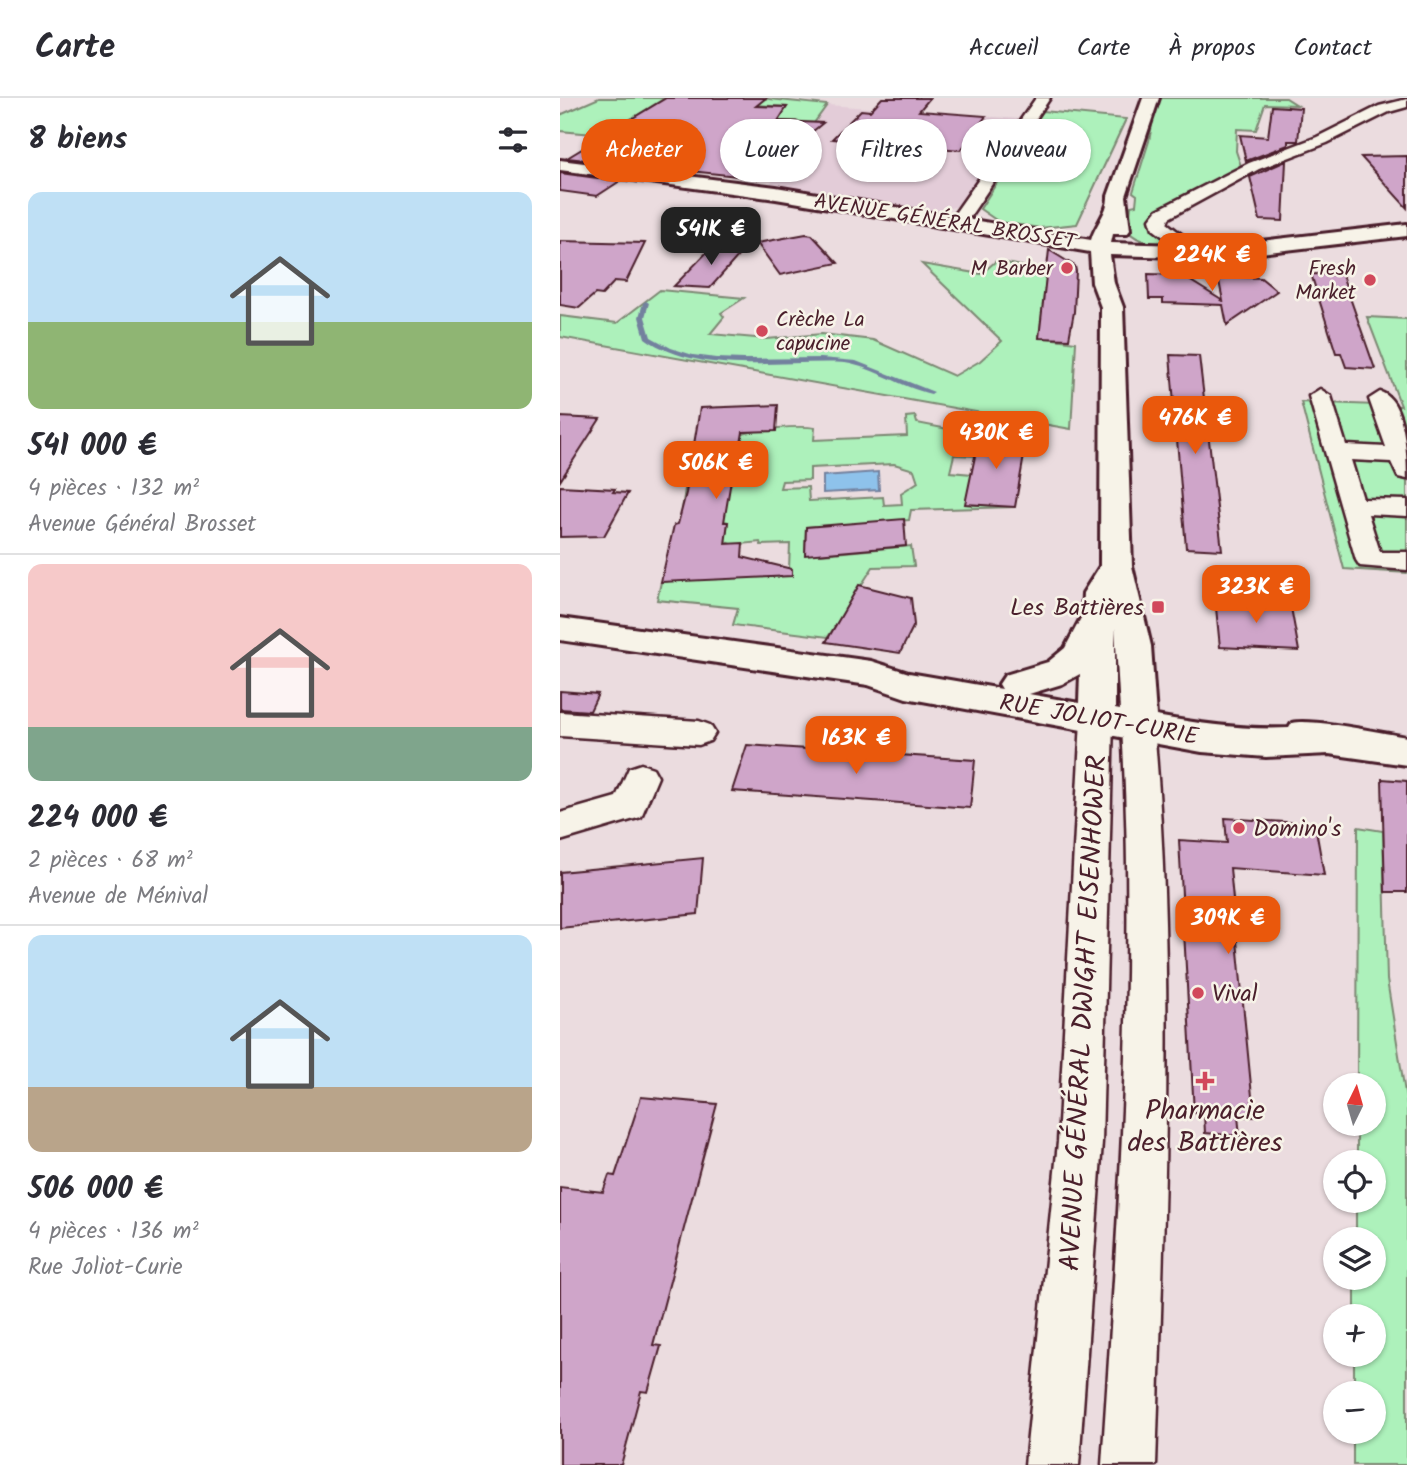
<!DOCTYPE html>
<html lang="fr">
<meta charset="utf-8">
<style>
:root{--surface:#fff;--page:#f2f2f3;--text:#2b2b33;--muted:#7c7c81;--line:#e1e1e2;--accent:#ea580c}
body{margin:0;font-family:Kalam,sans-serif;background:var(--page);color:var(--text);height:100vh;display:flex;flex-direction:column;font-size:26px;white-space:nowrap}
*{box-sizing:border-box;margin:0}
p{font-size:23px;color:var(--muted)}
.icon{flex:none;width:38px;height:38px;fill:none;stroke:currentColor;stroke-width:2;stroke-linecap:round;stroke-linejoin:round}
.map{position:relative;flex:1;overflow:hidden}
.side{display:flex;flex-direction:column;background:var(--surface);width:560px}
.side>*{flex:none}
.banner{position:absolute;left:21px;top:21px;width:665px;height:63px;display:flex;gap:14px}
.needle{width:46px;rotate:5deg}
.fabs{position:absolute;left:763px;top:975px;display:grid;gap:14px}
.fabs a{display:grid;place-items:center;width:63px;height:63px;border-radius:50%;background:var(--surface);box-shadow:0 2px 5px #0004;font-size:35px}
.price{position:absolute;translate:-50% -60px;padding:0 16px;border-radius:14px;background:var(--accent);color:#fff;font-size:23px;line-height:46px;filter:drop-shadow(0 2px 4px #0008)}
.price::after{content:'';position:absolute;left:50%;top:42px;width:21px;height:16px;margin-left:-10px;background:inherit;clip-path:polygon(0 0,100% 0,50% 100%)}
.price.on{background:#222;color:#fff}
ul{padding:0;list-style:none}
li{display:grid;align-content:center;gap:14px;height:371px;padding:0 28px}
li+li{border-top:2px solid var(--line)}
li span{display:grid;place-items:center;height:217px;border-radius:14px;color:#555}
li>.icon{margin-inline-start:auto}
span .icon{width:126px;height:126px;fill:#fffc;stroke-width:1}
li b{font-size:30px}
h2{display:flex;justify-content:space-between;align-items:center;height:84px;padding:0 28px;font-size:30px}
.chip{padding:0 24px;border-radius:32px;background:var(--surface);box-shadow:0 2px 5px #0004;font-size:24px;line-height:63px}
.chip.on{background:var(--accent);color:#fff}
header{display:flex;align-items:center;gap:42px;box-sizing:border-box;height:98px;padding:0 35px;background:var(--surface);border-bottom:2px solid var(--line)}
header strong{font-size:33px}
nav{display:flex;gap:38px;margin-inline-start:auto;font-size:24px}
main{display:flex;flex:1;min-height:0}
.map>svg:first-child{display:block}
</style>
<header>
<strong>Carte</strong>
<nav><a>Accueil</a><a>Carte</a><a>À propos</a><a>Contact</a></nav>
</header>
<main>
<section class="side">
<h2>8 biens<svg class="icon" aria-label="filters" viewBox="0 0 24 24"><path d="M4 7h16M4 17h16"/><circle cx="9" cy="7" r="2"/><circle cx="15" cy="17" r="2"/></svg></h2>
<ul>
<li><span style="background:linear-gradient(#bfe0f5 60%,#8fb573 0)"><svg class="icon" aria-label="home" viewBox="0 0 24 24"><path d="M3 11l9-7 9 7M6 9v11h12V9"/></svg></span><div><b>541 000 €</b><p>4 pièces · 132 m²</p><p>Avenue Général Brosset</p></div></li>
<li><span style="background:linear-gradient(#f6c9c9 75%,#7fa58c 0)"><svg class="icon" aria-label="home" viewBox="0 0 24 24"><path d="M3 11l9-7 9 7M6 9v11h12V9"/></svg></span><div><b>224 000 €</b><p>2 pièces · 68 m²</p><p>Avenue de Ménival</p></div></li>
<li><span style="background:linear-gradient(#bfe0f5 70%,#b9a48a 0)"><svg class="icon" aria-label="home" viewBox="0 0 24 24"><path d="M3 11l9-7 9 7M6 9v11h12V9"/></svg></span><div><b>506 000 €</b><p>4 pièces · 136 m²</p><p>Rue Joliot-Curie</p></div></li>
</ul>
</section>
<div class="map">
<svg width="847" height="1367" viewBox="0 0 847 1367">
<rect width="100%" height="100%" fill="#ebdcdf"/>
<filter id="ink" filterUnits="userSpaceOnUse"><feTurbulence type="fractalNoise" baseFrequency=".0143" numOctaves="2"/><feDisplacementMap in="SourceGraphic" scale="14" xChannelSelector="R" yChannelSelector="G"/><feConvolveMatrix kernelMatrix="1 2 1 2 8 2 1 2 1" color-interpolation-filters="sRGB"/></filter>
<g filter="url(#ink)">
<path fill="#e3ccd8" d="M 267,7 L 396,16 L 457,21 L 399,108 L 372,114 L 210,86 Z"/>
<path fill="#adf1bb" stroke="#7c8873" stroke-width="2" fill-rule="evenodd" d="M 39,0 L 105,0 L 45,37 L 0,33 L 0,17 Z
M 200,0 L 267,7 L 233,54 L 206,52 L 235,23 L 217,23 L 227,9 L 176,6 Z
M 597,0 L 726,0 L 737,7 L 705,6 L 696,32 L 677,31 L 676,53 L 682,71 L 591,118 L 596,131 L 611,144 C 597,147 577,144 568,133 L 571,108 L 576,107 L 577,97 L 573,94 L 589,43 Z
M 483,13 L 566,21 L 517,126 L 480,130 L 439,124 L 420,111 Z
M 436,163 L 487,173 L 479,239 L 516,244 L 511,331 L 0,239 L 0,218 L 57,225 L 100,192 L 184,200 L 161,215 L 164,219 L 150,236 L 207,241 L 262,236 L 313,242 L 394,278 L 420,263 L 442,243 L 362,166 L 421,176 Z
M 807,219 L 847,221 L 847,475 L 784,471 L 741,304 L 841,308 Z
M 355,318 L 357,325 L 403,334 L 429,335 L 428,340 L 419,339 L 416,358 L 394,357 L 390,374 L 412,376 L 406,406 L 455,409 L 351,412 L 349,422 L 246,429 L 245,454 L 262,456 L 351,448 L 354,468 L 313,469 L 268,539 L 173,527 L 178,510 L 97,502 L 101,484 L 229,471 L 230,446 L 201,447 L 200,444 L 172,447 L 162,441 L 166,437 L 168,424 L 122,412 L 130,355 L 180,352 L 182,341 L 179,338 C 191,331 240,327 255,330 L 254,342 L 347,338 L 346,319 ZM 334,366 L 354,372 L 358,384 L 341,395 L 342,406 L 324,407 L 323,399 L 249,403 L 248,389 L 220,390 L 222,383 L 250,382 L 250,370 Z
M 798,729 L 823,733 L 827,882 L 847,1007 L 847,1367 L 793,1367 L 793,1334 L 814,1334 L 814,1295 L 794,1295 L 794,1257 L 814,1256 L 814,1218 L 795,1218 L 795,1180 L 814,1180 L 814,1141 L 796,1141 L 796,1103 L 814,1102 L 814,1064 L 797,1064 L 797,1026 L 814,1026 L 814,987 L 797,987 Z"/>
<path fill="#8ec2eb" stroke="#73819e" stroke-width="2" d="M 318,374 L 319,392 L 263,395 L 263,378 Z"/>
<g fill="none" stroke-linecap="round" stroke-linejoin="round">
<path fill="#73819e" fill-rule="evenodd" d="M 86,203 L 89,205 L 85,219 L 91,239 L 111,250 L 133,257 L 157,260 L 184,261 L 261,260 L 296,263 L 374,294 L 371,296 C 341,289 315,270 285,265 C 223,262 138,279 85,240 L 79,219 L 83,205 Z"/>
</g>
<path fill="#cfa5c9" stroke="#4a1f2b" stroke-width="2" d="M 106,0 L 206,0 L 196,8 L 227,9 L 218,23 L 263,25 L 196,80 L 7,60 Z
M 322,0 L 370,0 L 359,13 L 426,18 L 401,52 L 272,41 L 301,12 L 310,13 Z
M 712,8 L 741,10 L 738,43 L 728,43 L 728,47 L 686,63 L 680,37 L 708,39 Z
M 847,58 L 847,110 L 801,59 Z
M 726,63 L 723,123 L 700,122 L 690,79 Z
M 0,75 L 60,83 L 37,98 L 0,93 Z
M 246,136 L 252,137 L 278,165 L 220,177 L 197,145 Z
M 0,143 L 85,145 L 66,184 L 55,183 L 42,197 L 35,196 L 19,210 L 0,207 Z
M 154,147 L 187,148 L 150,190 L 114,188 Z
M 489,152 L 515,168 L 516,173 L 514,214 L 509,241 L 479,240 Z
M 588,176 L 621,177 L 663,203 L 658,178 L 701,180 L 717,193 L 667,227 L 663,207 L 603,205 L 603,201 L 589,201 Z
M 751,176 L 782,177 L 815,271 L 786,269 L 781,255 L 776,255 Z
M 610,257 L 639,258 L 662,452 L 626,450 Z
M 218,307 L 216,333 L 183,334 L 180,352 L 176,353 L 164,424 L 168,424 L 165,446 L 183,445 L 182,459 L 232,471 L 232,478 L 101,484 L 114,427 L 118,426 L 126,395 L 140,310 Z
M 0,319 L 40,321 L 0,383 Z
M 429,335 L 454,336 L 453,341 L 462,342 L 461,352 L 465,352 L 455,409 L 405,406 L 419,339 L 428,340 Z
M 0,388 L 55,391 L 53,394 L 68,395 L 44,438 L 0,439 Z
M 344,421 L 346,448 L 245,457 L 246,429 Z
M 299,487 L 351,500 L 354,527 L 340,555 L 266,544 Z
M 655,500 L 730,504 L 739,553 L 660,549 Z
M 0,593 L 38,596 L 30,613 L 0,611 Z
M 187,647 L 415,662 L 410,710 L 172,693 Z
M 822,681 L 847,683 L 847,794 L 825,794 Z
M 665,720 L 755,726 L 764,777 L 670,770 L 694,1019 L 678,1018 L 680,1038 L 645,1035 L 644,1016 L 634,1015 L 619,742 L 667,745 Z
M 143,760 L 138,816 L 0,830 L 0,774 Z
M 81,999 L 157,1006 L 93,1247 L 101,1248 L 88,1294 L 81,1293 L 61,1367 L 0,1367 L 0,1089 L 43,1094 L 49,1077 L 55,1078 Z"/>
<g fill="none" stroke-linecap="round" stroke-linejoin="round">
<defs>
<path id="street" d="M 476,0 L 490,0 L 403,129 L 391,129 L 388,125 Z
M 847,1 L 847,9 L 829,14 L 767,45 L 699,71 L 609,120 L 607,125 L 624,138 L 632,154 L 629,158 L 617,158 L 610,144 L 593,131 L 590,121 L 597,112 L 689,65 L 757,39 L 819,8 Z
M 760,291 L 771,298 L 786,347 L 826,349 L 809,301 L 820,294 C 846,301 847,360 847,381 L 838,379 L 831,364 L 791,362 L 803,401 L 847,402 L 847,418 L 808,416 L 820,454 L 847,454 L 847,472 L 800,468 L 796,462 L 749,298 Z
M 537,610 L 548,614 L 553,622 L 542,1044 L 519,1367 L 465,1367 L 498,1044 L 521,622 L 526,614 Z
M 0,614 L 139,623 L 150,627 L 155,635 L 150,643 L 139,647 L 0,638 Z
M 578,618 L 589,622 L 594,630 C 616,875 604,1121 596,1367 L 542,1367 C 558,1122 577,876 562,630 L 567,622 Z
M 81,666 L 93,670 L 98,679 L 81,719 L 0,743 L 0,715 L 56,699 L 69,670 Z"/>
<path id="secondary" d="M 583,0 L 599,0 L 566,98 L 570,132 L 567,136 L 553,136 L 551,145 L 657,148 L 847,126 L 847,138 L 657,160 L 550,157 L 554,185 L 563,209 L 572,468 L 591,548 L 596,618 C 640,626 685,632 729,630 L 732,625 C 750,620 823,635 847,639 L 847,667 L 769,656 L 706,659 L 642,654 L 346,600 L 308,587 L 0,542 L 0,520 L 311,563 L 349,575 L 442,591 L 439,586 L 445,577 L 488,564 L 505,550 L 522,518 L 523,495 L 540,468 L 541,209 L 532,185 L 530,154 L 216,101 L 0,72 L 0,62 L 216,89 L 531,142 C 535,127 549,113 548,98 ZM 555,530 L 560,612 L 555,611 ZM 520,576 L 519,605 L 469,596 L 502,586 Z"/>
</defs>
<use href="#street" stroke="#4a1f2b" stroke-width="5"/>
<use href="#secondary" stroke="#4a1f2b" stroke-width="6"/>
<use href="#street" fill="#f7f3e8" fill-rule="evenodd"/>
<use href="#secondary" fill="#f7f3e8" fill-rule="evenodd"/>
</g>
</g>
<g fill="#d1495b" stroke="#f7f3e8" stroke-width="2.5">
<circle cx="507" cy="170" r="7"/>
<circle cx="810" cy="182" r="7"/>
<circle cx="202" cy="233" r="7"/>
<rect x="591" y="502" width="14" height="14" rx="3.5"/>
<circle cx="679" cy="730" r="7"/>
<circle cx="638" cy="895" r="7"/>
<path d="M641.5 972.5h7v7h7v7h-7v7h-7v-7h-7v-7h7z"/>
</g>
<g text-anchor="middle" stroke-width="5" stroke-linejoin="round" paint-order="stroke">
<g font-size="21" fill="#4a1f2b" stroke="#f7f3e8">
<text transform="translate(385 123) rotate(9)" y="7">AVENUE GÉNÉRAL BROSSET</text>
</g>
<g font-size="21" fill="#4a1f2b" stroke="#f7f3e8" text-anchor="end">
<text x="493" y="177">M Barber</text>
<text x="796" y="177">Fresh<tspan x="796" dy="24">Market</tspan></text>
<text x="216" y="228" text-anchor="start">Crèche La<tspan x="216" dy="24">capucine</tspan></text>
</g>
<g font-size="24" fill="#4a1f2b" stroke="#f7f3e8" text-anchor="start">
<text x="584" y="517" text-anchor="end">Les Battières</text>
<text x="693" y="738">Domino's</text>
<text x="652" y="903">Vival</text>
</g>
<g font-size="24" fill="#4a1f2b" stroke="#f7f3e8">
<text transform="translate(539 621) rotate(10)" y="8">RUE JOLIOT-CURIE</text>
</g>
<g font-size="28" fill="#4a1f2b" stroke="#f7f3e8">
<text transform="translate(522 915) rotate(-87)" y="10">AVENUE GÉNÉRAL DWIGHT EISENHOWER</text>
</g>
<g font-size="28" fill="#4a1f2b" stroke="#f7f3e8">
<text x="645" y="1021">Pharmacie<tspan x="645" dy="32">des Battières</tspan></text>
</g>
</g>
</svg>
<div class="fabs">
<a><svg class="needle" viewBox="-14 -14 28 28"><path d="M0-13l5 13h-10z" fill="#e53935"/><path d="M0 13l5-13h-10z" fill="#7c7c81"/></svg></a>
<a><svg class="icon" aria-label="locate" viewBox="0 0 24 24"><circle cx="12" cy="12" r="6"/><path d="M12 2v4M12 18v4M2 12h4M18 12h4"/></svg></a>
<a><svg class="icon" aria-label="layers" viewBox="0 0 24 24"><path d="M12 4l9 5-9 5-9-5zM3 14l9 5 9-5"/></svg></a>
<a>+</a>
<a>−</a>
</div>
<b class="price on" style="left:151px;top:169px">541K €</b>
<b class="price" style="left:652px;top:195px">224K €</b>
<b class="price" style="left:635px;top:358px">476K €</b>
<b class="price" style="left:436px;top:373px">430K €</b>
<b class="price" style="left:156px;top:403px">506K €</b>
<b class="price" style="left:696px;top:527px">323K €</b>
<b class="price" style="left:296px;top:678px">163K €</b>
<b class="price" style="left:668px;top:858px">309K €</b>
<div class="banner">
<a class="chip on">Acheter</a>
<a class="chip">Louer</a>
<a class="chip">Filtres</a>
<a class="chip">Nouveau</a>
</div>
</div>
</main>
